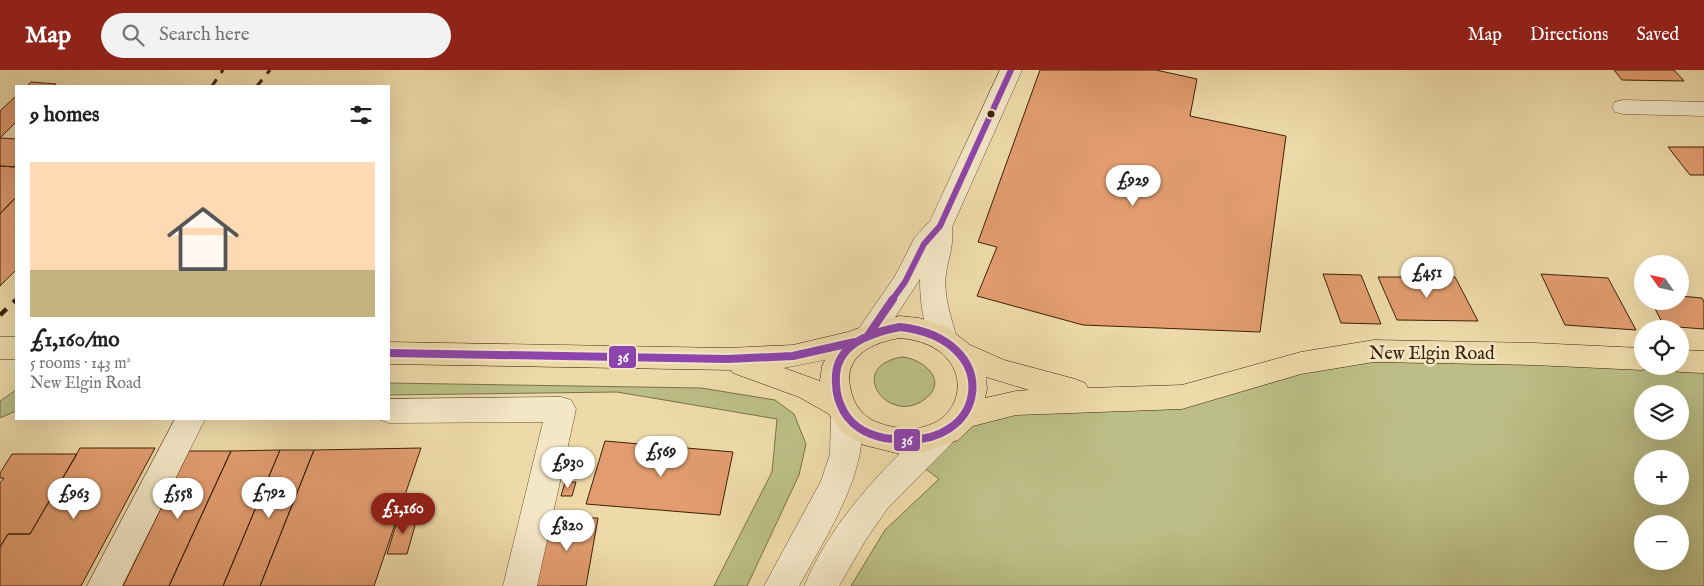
<!DOCTYPE html>
<meta charset="utf-8">
<style>
:root{--surface:#fff;--page:#f2f2f2;--text:#202124;--muted:#757577;--accent:#8f2418}
body{margin:0;font-family:"IM FELL English",serif;background:var(--page);color:var(--text);height:100vh;display:flex;flex-direction:column;font-size:19px;white-space:nowrap}
*{box-sizing:border-box;margin:0}
p{font-size:16px;color:var(--muted)}
.icon{flex:none;width:28px;height:28px;fill:none;stroke:currentColor;stroke-width:2;stroke-linecap:round;stroke-linejoin:round}
.map{position:relative;flex:1;overflow:hidden}
.panel{position:absolute;left:15px;top:15px;width:375px;height:335px;display:flex;flex-direction:column;background:var(--surface);border-radius:0px;box-shadow:0 5px 20px #0002}
.panel>*{flex:none}
.needle{width:32px;rotate:304deg}
.controls{position:absolute;left:1634px;top:185px;display:grid;gap:10px}
.controls a{display:grid;place-items:center;width:55px;height:55px;border-radius:50%;background:var(--surface);box-shadow:0 5px 20px #0002;font-size:25px}
.price{position:absolute;translate:-50% -42px;padding:0 11px;border-radius:18px;background:#fff;color:#222;font-size:16px;line-height:32px;filter:drop-shadow(0 1px 2px #0008)}
.price::after{content:'';position:absolute;left:50%;top:30px;width:15px;height:11px;margin-left:-8px;background:inherit;clip-path:polygon(0 0,100% 0,50% 100%)}
.price.selected{background:var(--accent);color:#fff}
ul{padding:0;list-style:none}
li{display:grid;align-content:center;gap:10px;height:265px;padding:0 15px}
li span{display:grid;place-items:center;height:155px;border-radius:0px;color:#555}
li>.icon{margin-inline-start:auto}
span .icon{width:90px;height:90px;fill:#fffc;stroke-width:1}
li b{font-size:21px}
h2{display:flex;justify-content:space-between;align-items:center;height:60px;padding:0 15px;font-size:21px}
header{display:flex;align-items:center;gap:30px;box-sizing:border-box;height:70px;padding:0 25px;background:var(--accent);color:#fff}
header strong{font-size:24px}
nav{display:flex;gap:28px;margin-inline-start:auto;font-size:18px}
.search{width:350px;height:45px;background:var(--page);display:flex;align-items:center;gap:12px;box-sizing:border-box;padding:0 18px;border-radius:28px;color:var(--muted);font-size:19px}
.map>svg:first-child{display:block}
</style>
<header>
<strong>Map</strong>
<div class="search"><svg class="icon" aria-label="search" viewBox="0 0 24 24"><circle cx="10" cy="10" r="6"/><path d="M15 15l6 6"/></svg>Search here</div>
<nav><a>Map</a><a>Directions</a><a>Saved</a></nav>
</header>
<div class="map">
<svg width="1704" height="516" viewBox="0 0 1704 516">
<rect width="100%" height="100%" fill="#eedaa9"/>
<filter id="stains"><feTurbulence type="fractalNoise" baseFrequency=".004" numOctaves="4"/><feColorMatrix values="0 0 0 0 .2 0 0 0 0 .09 0 0 0 0 .02 0 0 0 .5 -.17"/></filter>
<radialGradient id="worn" r=".72"><stop offset=".6" stop-color="#630" stop-opacity="0"/><stop offset="1" stop-color="#630" stop-opacity=".3"/></radialGradient>
<path fill="#bbbe86" stroke="#7c7046" fill-rule="evenodd" d="M 1374,281 L 1534,284 L 1642,289 L 1642,296 L 1680,296 L 1704,292 L 1704,516 L 851,516 L 885,460 L 939,409 L 885,369 L 956,353 L 1108,329 ZM 1642,324 L 1680,324 L 1680,361 L 1642,361 ZM 1642,389 L 1680,389 L 1680,426 L 1642,426 ZM 1642,454 L 1680,454 L 1680,491 L 1642,491 Z
M 902,287 C 924,289 949,311 925,329 C 889,357 844,297 902,287 Z
M 389,313 L 701,318 L 775,330 L 794,344 L 806,374 L 799,405 L 747,516 L 714,516 L 772,402 L 777,349 L 617,322 L 389,325 Z
M 16,320 L 16,341 L 0,348 L 0,331 Z"/>
<path fill="#e29c6f" stroke="#3d2107" d="M 1040,0 L 1156,0 L 1197,9 L 1190,46 L 1286,66 L 1260,262 L 1083,255 L 977,226 L 997,177 L 978,172 Z
M 1614,0 L 1674,0 L 1684,11 L 1622,10 Z
M 31,12 L 56,14 L 53,16 L 27,16 Z
M 16,26 L 16,52 L 0,68 L 0,41 Z
M 0,68 L 16,69 L 16,97 L 0,96 Z
M 1668,77 L 1704,77 L 1704,105 L 1690,105 Z
M 0,96 L 16,97 L 16,127 L 0,144 Z
M 16,127 L 16,200 L 0,216 L 0,144 Z
M 1323,204 L 1361,205 L 1381,254 L 1341,253 Z
M 1541,204 L 1608,208 L 1636,260 L 1565,255 Z
M 1378,207 L 1455,207 L 1478,251 L 1397,250 Z
M 1680,226 L 1702,228 L 1704,232 L 1704,259 L 1664,256 L 1651,231 L 1680,231 Z
M 605,371 L 733,382 L 720,445 L 586,434 Z
M 80,378 L 155,378 L 81,516 L 0,516 L 0,477 L 8,464 L 30,464 Z
M 421,378 L 374,516 L 260,516 L 314,380 Z
M 280,380 L 314,380 L 260,516 L 223,516 Z
M 280,380 L 223,516 L 169,516 L 231,381 Z
M 189,381 L 231,381 L 169,516 L 123,516 Z
M 12,384 L 77,384 L 30,464 L 8,464 L 0,477 L 0,413 L 4,408 L 0,408 L 0,403 Z
M 565,412 L 576,412 L 572,426 L 561,426 Z
M 399,445 L 418,445 L 407,484 L 387,484 Z
M 550,448 L 598,448 L 586,516 L 536,516 Z"/>
<g fill="none" stroke-linecap="round" stroke-linejoin="round">
<defs>
<path id="minor" d="M 1623,30 L 1704,32 L 1704,46 L 1623,44 L 1615,42 L 1612,37 L 1615,32 Z
M 561,327 L 571,330 L 576,339 L 537,516 L 503,516 L 543,352 L 389,353 L 378,349 L 389,349 L 389,329 Z
M 175,349 L 205,349 L 122,516 L 87,516 Z"/>
<path id="tertiary" d="M 1000,0 L 1022,0 L 952,157 C 954,173 949,187 946,203 C 943,225 951,247 957,268 L 953,276 L 943,279 L 933,276 C 923,256 920,231 920,209 L 879,272 L 869,275 L 859,272 L 855,264 L 895,206 L 915,167 L 930,151 Z
M 846,334 L 856,337 C 880,386 822,473 799,516 L 764,516 L 821,411 L 830,384 L 831,346 L 836,337 Z
M 941,351 L 952,355 L 956,364 L 952,373 L 887,439 L 865,471 L 839,516 L 804,516 C 833,450 878,403 930,355 Z"/>
<path id="primary" d="M 900,246 L 919,248 L 947,257 L 970,275 L 1004,290 L 1075,309 L 1085,313 L 1088,318 L 1182,315 L 1301,282 L 1374,270 L 1534,273 L 1642,278 L 1642,296 L 1652,296 L 1642,300 L 1534,295 L 1374,292 L 1301,304 L 1182,339 L 1016,345 L 973,356 L 958,370 L 925,382 L 900,384 L 864,375 L 843,363 L 829,344 L 799,327 L 733,303 L 731,300 L 389,294 L 389,272 L 727,278 L 793,275 L 848,262 L 878,251 ZM 900,268 C 986,275 969,372 894,357 C 883,355 870,351 863,343 C 855,335 852,327 850,316 C 844,285 874,272 900,268 ZM 825,290 L 822,296 L 820,311 L 784,298 ZM 986,307 L 1029,320 L 1016,321 L 985,328 L 987,319 Z
M 0,267 L 16,267 L 16,289 L 0,289 Z
M 1680,280 L 1704,281 L 1704,303 L 1680,302 L 1670,299 L 1669,296 L 1680,296 Z"/>
</defs>
<use href="#minor" stroke="#694f30" stroke-width="1"/>
<use href="#tertiary" stroke="#694f30" stroke-width="1"/>
<use href="#primary" stroke="#3d2107" stroke-width="1"/>
<use href="#minor" fill="#f4e7c7" fill-rule="evenodd"/>
<use href="#tertiary" fill="#f4e7c7" fill-rule="evenodd"/>
<use href="#primary" fill="#eedaa9" fill-rule="evenodd"/>
<path stroke="#3d2107" stroke-width="3" stroke-dasharray="8 8" stroke-linecap="butt" d="M 212,16 L 223,0
M 257,16 L 270,0"/>
<path stroke="#3d2107" stroke-width="4.5" stroke-dasharray="9 9" stroke-linecap="butt" d="M 0,245 L 16,230"/>
<defs>
<path id="bus-1-far1" d="M 892,230 L 905,212 L 924,174 L 940,156 L 1011,0"/>
<path id="bus-1" d="M 900,257 C 1006,269 989,382 892,369 C 873,367 854,359 844,342 C 839,333 836,323 836,313 C 833,275 869,263 900,257 Z
M 869,264 L 893,229
M 389,283 L 727,289 L 793,286 L 855,272"/>
</defs>
<use href="#bus-1-far1" stroke="#f4e7c7" stroke-width="9"/>
<use href="#bus-1" stroke="#f4e7c7" stroke-width="12"/>
<use href="#bus-1-far1" stroke="#8e44ad" stroke-width="6"/>
<use href="#bus-1" stroke="#8e44ad" stroke-width="8"/>
</g>
<circle fill="#3d2107" stroke="#f4e7c7" stroke-width="2" cx="991" cy="44" r="4.5"/>
<g text-anchor="middle" stroke-width="5" stroke-linejoin="round" paint-order="stroke">
<g font-size="18" fill="#3d2107" stroke="#f4e7c7">
<text x="1432" y="289">New Elgin Road</text>
</g>
</g>
<g stroke="#f4e7c7" stroke-width="2">
<rect x="608" y="275" width="29" height="24" rx="5" fill="#8e44ad"/>
<rect x="893" y="358" width="28" height="24" rx="5" fill="#8e44ad"/>
</g>
<g font-size="14" text-anchor="middle" font-weight="bold" fill="#fff">
<text x="623" y="292">36</text>
<text x="907" y="375">36</text>
</g>
<rect width="100%" height="100%" filter="url(#stains)"/>
<rect width="100%" height="100%" fill="url(#worn)"/>
</svg>
<div class="controls">
<a><svg class="needle" viewBox="-14 -14 28 28"><path d="M0-13l5 13h-10z" fill="#e53935"/><path d="M0 13l5-13h-10z" fill="#757577"/></svg></a>
<a><svg class="icon" aria-label="locate" viewBox="0 0 24 24"><circle cx="12" cy="12" r="6"/><path d="M12 2v4M12 18v4M2 12h4M18 12h4"/></svg></a>
<a><svg class="icon" aria-label="layers" viewBox="0 0 24 24"><path d="M12 4l9 5-9 5-9-5zM3 14l9 5 9-5"/></svg></a>
<a>+</a>
<a>−</a>
</div>
<b class="price" style="left:1133px;top:137px">£929</b>
<b class="price" style="left:1427px;top:229px">£451</b>
<b class="price" style="left:661px;top:408px">£569</b>
<b class="price" style="left:568px;top:419px">£930</b>
<b class="price" style="left:269px;top:449px">£792</b>
<b class="price" style="left:74px;top:450px">£963</b>
<b class="price" style="left:178px;top:450px">£558</b>
<b class="price selected" style="left:403px;top:465px">£1,160</b>
<b class="price" style="left:567px;top:482px">£820</b>
<section class="panel">
<h2>9 homes<svg class="icon" aria-label="filters" viewBox="0 0 24 24"><path d="M4 7h16M4 17h16"/><circle cx="9" cy="7" r="2"/><circle cx="15" cy="17" r="2"/></svg></h2>
<ul>
<li><span style="background:linear-gradient(#ffd9b3 70%,#c2b280 0)"><svg class="icon" aria-label="home" viewBox="0 0 24 24"><path d="M3 11l9-7 9 7M6 9v11h12V9"/></svg></span><div><b>£1,160/mo</b><p>5 rooms · 143 m²</p><p>New Elgin Road</p></div></li>
</ul>
</section>
</div>
